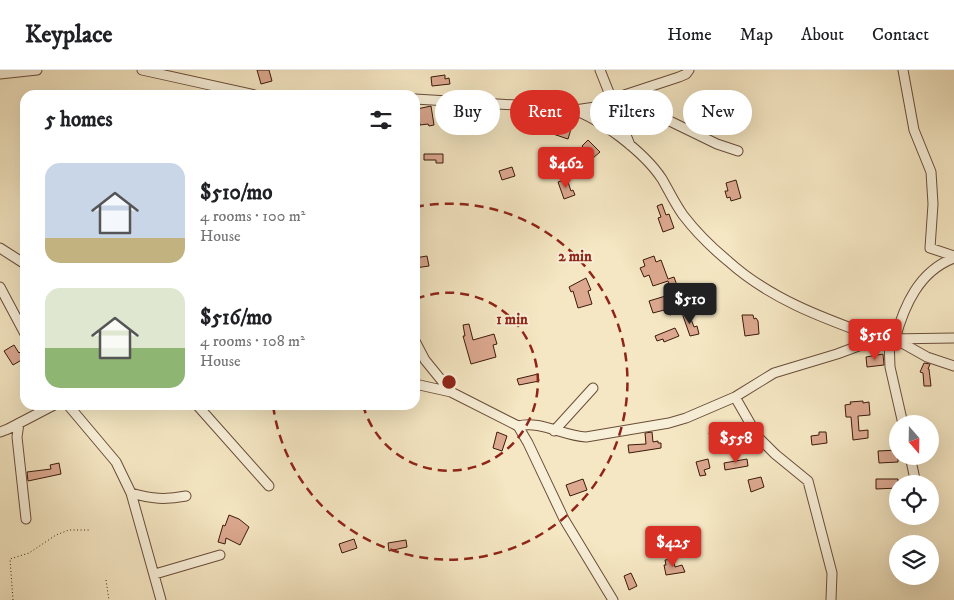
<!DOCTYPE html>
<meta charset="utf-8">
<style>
:root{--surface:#fff;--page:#f2f2f2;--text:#202124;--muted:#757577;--line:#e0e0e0;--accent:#d93025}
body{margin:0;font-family:"IM FELL DW Pica",serif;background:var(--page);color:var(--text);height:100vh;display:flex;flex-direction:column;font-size:19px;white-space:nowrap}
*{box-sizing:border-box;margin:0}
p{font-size:16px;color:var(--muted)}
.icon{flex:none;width:28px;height:28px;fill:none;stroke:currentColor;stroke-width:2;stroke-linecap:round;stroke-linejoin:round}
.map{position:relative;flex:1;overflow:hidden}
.panel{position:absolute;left:20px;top:20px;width:400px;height:320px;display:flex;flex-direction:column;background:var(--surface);border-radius:15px;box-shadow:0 5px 20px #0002}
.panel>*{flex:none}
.banner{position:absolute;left:435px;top:20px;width:444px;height:45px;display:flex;gap:10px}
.needle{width:32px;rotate:160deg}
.tools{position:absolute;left:889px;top:345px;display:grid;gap:10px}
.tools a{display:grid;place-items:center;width:50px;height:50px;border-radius:50%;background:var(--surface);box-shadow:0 5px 20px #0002;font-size:25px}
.price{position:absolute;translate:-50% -42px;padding:0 11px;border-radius:5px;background:var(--accent);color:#fff;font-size:16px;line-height:32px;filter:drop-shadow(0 1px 2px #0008)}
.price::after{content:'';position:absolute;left:50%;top:30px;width:15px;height:11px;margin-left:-8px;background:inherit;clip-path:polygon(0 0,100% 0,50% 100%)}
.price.selected{background:#222;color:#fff}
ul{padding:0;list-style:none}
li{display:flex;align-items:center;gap:15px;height:125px;padding:0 25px}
li span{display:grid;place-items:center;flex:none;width:140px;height:100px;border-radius:15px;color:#555}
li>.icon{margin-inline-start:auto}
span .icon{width:60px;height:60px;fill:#fffc;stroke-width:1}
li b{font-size:21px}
h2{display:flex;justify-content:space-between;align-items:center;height:60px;padding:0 25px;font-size:21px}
.tag{padding:0 18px;border-radius:22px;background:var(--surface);box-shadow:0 5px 20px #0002;font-size:18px;line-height:45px}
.tag.selected{background:var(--accent);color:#fff}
header{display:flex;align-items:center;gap:30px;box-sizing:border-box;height:70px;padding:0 25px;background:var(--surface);border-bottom:1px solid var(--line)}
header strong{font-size:24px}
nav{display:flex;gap:28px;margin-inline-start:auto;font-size:18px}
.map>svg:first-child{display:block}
</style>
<header>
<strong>Keyplace</strong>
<nav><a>Home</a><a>Map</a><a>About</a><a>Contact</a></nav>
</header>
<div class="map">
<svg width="954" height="530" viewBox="0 0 954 530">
<rect width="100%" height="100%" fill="#f5e7c3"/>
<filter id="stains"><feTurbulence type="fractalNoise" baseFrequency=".004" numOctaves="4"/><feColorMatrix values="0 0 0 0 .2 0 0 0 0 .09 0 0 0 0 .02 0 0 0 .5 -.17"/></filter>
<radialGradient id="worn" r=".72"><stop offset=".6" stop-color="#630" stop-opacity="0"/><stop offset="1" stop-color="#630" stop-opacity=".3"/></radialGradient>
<path fill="#dca88f" stroke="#3b1a0b" d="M 257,0 L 269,0 L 272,11 L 261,14 Z
M 445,5 L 445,9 L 449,8 L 450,14 L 432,16 L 431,7 Z
M 431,36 L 434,55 L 429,56 L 428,54 L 420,55 L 417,39 Z
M 564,46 L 574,49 L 568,69 L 550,63 L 552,54 L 561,56 Z
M 588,70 L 600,82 L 593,88 L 582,76 Z
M 424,84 L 443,84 L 443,93 L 436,93 L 436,90 L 424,90 Z
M 512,97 L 515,106 L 502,110 L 499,101 Z
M 567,109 L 571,121 L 573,120 L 575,125 L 564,129 L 558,112 Z
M 736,110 L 741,128 L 731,131 L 730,127 L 727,128 L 725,121 L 728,121 L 726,113 Z
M 662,134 L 666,145 L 669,144 L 674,158 L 663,162 L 658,148 L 661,147 L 657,136 Z
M 427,186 L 429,196 L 415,198 L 415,188 Z
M 654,186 L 656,192 L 661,190 L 668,209 L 674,207 L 679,221 L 683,220 L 684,223 L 696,222 L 696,224 L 673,231 L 676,243 L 670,245 L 668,239 L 653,243 L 649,231 L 672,224 L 668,211 L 653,216 L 649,205 L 644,207 L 640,198 L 645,196 L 643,190 Z
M 586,208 L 591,220 L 588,221 L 592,234 L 578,238 L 573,221 L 571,222 L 569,217 Z
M 688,241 L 694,257 L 697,256 L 699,264 L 690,266 L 682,243 Z
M 742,245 L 753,245 L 754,249 L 756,248 L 758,251 L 759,264 L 745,266 Z
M 469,254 L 473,270 L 494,264 L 497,274 L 493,275 L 496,287 L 471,294 L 463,266 L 465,266 L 463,255 Z
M 675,258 L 679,266 L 664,272 L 663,269 L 657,271 L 655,266 Z
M 14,275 L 19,283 L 21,281 L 25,288 L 13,295 L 4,281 Z
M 883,284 L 884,295 L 867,297 L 866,287 Z
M 924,293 L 930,294 L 928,299 L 929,299 L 931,316 L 924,316 L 923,303 L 920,302 Z
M 538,304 L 539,311 L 519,315 L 517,309 Z
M 863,331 L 863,333 L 869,332 L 870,345 L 858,346 L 859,361 L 868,360 L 868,368 L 853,370 L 851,347 L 846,347 L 845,335 L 851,334 L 850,332 Z
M 722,356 L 723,358 L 729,356 L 732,366 L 726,368 L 727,370 L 721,372 L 721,370 L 712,373 L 709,363 Z
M 497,362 L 507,366 L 502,381 L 493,378 Z
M 652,362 L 653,372 L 658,371 L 658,373 L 661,373 L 661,378 L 629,383 L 628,375 L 646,374 L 645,363 Z
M 819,362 L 826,362 L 827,373 L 812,375 L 811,366 L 819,365 Z
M 898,380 L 898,392 L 879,393 L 878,381 Z
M 708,389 L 710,398 L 704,400 L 706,405 L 700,406 L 696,392 Z
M 747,389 L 748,396 L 725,400 L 724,393 Z
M 59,393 L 61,404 L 28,411 L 27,402 L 51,399 L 50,395 Z
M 761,407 L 764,417 L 751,422 L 748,410 Z
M 583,409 L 587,420 L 570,426 L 566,415 Z
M 876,409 L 898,409 L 898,418 L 876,419 Z
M 229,445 L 239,449 L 249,457 L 240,475 L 226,468 L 225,474 L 218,472 L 223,455 L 225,456 Z
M 354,469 L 357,478 L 342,483 L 339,474 Z
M 406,470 L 407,477 L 389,481 L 388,473 Z
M 673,489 L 675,497 L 682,495 L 685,502 L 666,505 L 664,495 L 666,495 L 665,490 Z
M 631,503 L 637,516 L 629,520 L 624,506 Z"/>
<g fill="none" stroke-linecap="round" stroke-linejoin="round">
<defs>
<path id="minor" d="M 142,0 L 255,25
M 600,0 L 630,75
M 903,0 L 914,60 L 931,102 L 933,134 L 930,178 L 954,186
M 0,4 L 37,0
M 415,29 L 566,38 C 596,44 645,83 662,109 C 669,121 675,134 683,145 C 696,162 711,177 728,191 C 770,229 823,248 875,267 L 889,269 L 954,268
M 616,37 L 628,34 L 647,40 L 717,74 L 738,81
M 575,40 L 602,36 L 612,29 L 679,7 L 686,4 L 689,0
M 0,178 L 25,194
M 954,188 C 919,201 904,236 895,269 L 927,287 L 954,296
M 0,217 L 25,264
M 889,269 L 890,297 L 903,354
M 415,271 L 425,290 L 451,322
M 415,314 L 451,322 L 518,356 L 528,373 L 564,449 L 613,530
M 735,327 L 758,367 L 775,384 L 808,411 L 832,503 L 831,530
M 68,335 L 116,392 L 131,423 L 161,530
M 197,335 L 269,416
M 19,353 L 17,367 L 26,449
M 518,356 C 540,350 563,366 586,367 L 669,353 L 686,348 L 735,327 L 774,303 L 837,284 L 872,271 L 875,267
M 554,361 L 593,318
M 0,362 L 8,359 L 54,335
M 910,386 L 916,414
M 131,423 C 152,429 165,430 186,426
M 155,504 L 220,485"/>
</defs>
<use href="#minor" stroke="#6a4d39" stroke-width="11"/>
<path stroke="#3b1a0b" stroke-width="1" stroke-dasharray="1 2.5" stroke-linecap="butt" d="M 106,510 L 109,530
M 13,530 L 10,489 L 29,483 L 56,465 L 69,460 L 89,460"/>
<use href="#minor" stroke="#f8efd8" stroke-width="9"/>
</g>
<g fill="none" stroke="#8f2418" stroke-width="2.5" stroke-dasharray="9 6">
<path d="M416 229A89 89 0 1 1 363 335"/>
<path d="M415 137A178 178 0 1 1 273 335"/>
</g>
<circle cx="449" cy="312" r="8" fill="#8f2418" stroke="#f8efd8" stroke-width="2.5"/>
<g font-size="15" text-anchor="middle" font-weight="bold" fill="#8f2418" stroke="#f8efd8" stroke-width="4" stroke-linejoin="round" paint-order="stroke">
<text x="575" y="191">2 min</text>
<text x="512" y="254">1 min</text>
</g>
<rect width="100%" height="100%" filter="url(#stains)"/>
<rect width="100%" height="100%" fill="url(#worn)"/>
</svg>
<div class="tools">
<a><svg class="needle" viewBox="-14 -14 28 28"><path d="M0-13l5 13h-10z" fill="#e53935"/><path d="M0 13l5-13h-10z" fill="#757577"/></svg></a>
<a><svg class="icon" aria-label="locate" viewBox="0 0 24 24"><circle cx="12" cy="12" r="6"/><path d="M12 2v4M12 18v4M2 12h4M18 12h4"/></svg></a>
<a><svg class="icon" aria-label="layers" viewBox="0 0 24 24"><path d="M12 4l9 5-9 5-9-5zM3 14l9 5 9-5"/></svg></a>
</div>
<b class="price" style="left:566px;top:119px">$462</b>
<b class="price selected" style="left:690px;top:255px">$510</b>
<b class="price" style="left:875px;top:291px">$516</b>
<b class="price" style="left:736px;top:394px">$558</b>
<b class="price" style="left:673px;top:498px">$425</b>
<div class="banner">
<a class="tag">Buy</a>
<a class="tag selected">Rent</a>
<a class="tag">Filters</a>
<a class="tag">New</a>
</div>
<section class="panel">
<h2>5 homes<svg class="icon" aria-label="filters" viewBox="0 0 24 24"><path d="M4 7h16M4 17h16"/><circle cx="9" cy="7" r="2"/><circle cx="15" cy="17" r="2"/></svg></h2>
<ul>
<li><span style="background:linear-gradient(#c9d6e8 75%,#c2b280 0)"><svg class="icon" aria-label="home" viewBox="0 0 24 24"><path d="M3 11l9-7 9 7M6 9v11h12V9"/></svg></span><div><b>$510/mo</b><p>4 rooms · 100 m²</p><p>House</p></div></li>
<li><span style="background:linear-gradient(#dfe7d0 60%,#8fb573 0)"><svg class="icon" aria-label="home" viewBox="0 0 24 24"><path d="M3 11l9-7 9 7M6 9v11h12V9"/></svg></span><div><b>$516/mo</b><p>4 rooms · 108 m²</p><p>House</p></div></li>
</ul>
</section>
</div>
